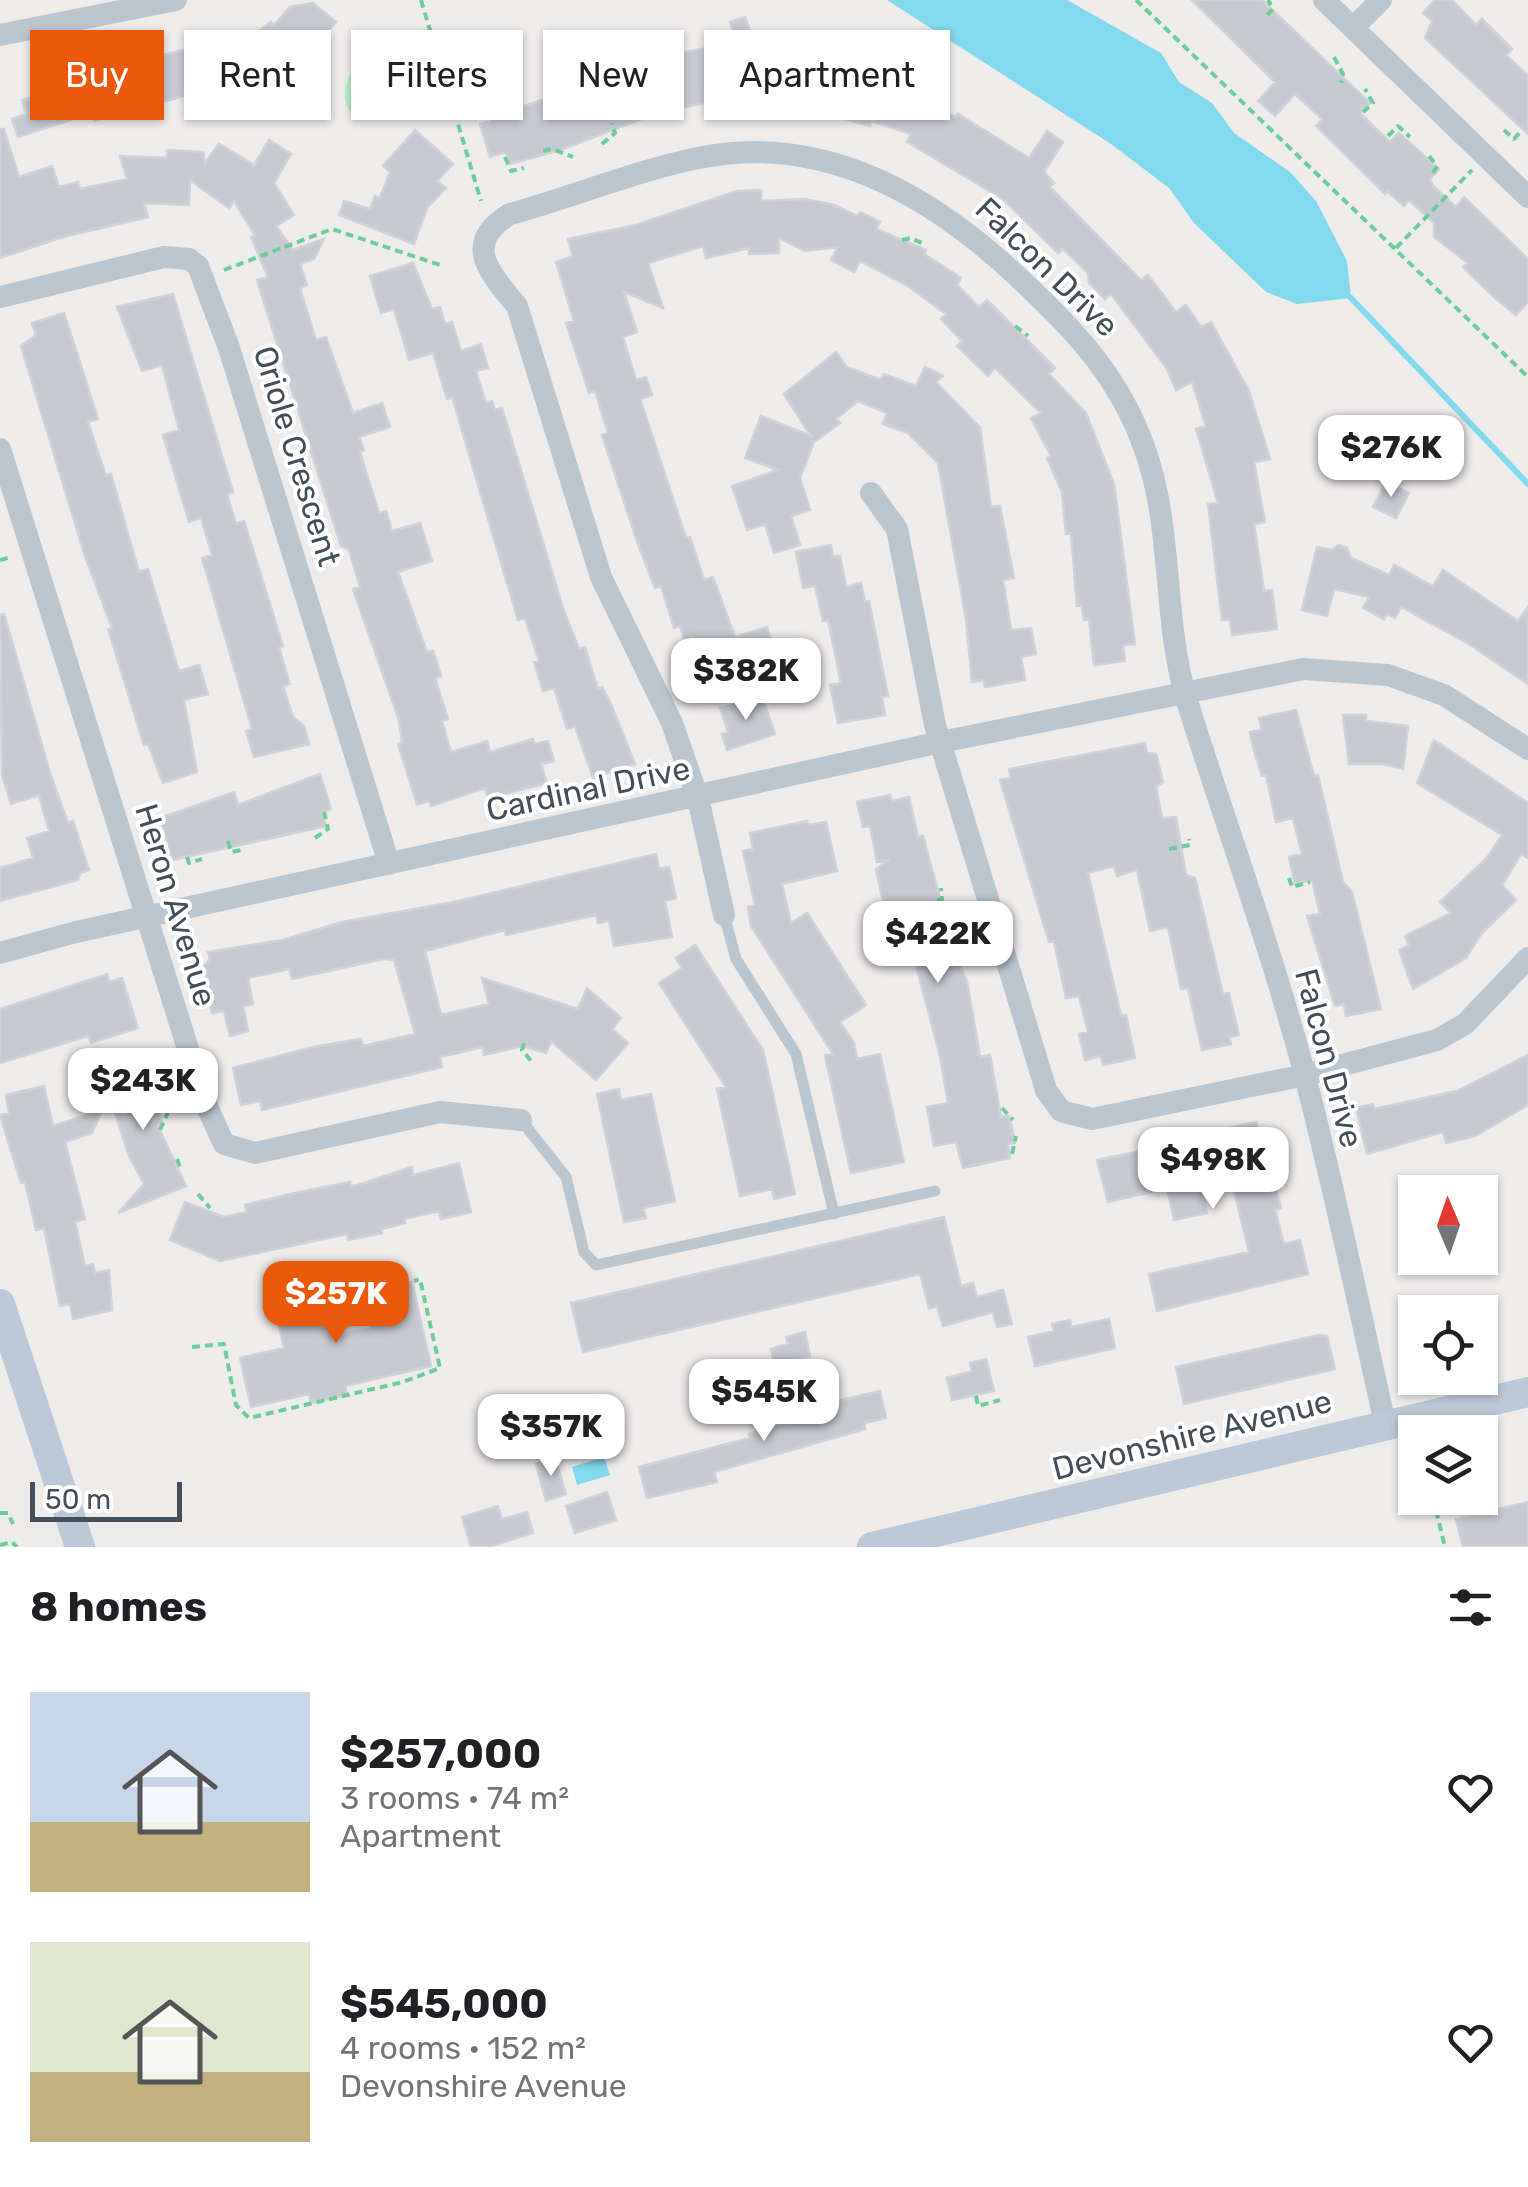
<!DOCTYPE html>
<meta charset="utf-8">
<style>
:root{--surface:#fff;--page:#f6f6f6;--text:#202124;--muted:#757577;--accent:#ea580c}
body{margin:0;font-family:Rubik,sans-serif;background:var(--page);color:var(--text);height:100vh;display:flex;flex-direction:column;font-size:38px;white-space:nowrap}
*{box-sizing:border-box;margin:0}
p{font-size:32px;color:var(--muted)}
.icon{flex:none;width:55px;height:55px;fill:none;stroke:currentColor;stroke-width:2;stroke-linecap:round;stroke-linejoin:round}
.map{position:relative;height:1547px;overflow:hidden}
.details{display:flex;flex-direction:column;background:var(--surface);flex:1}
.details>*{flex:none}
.guide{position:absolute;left:30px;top:30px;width:1000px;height:90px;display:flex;gap:20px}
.needle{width:65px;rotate:358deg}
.fabs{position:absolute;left:1398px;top:1175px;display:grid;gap:20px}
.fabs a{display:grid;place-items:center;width:100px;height:100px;border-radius:0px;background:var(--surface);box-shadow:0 2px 8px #0004;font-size:50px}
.scale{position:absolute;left:30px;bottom:25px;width:152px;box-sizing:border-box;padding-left:10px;border:5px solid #444f59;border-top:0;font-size:28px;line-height:35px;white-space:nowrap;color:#444f59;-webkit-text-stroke:8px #fff;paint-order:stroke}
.price{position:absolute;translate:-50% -85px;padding:0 22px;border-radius:20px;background:#fff;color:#222;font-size:32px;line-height:65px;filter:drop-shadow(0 2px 5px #0008)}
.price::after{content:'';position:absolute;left:50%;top:60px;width:30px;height:22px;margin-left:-15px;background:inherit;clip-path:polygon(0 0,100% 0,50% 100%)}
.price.selected{background:var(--accent);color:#fff}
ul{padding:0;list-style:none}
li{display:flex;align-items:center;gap:30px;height:250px;padding:0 30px}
li span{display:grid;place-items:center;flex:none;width:280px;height:200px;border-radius:0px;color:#555}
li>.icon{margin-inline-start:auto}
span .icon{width:120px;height:120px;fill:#fffc;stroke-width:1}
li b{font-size:42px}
h2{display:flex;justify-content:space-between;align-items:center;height:120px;padding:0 30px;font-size:42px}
.tag{padding:0 35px;border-radius:0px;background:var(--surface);box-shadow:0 2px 8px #0004;font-size:35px;line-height:90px}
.tag.selected{background:var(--accent);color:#fff}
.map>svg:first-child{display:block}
</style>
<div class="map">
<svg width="1528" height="1547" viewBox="0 0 1528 1547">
<rect width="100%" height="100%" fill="#eeebeb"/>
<path fill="#b7efcb" d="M 399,35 L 405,36 C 442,89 412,114 358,120 C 321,92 369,42 399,35 Z"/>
<path fill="#83d9ed" d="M 887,0 L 1067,0 L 1161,53 L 1179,82 L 1212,103 L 1234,133 L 1290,172 L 1316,201 L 1347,261 L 1351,298 L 1297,304 L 1266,292 L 1194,223 L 1169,188 L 1111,144 Z
M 783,1377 L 793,1398 L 784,1406 L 775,1397 L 762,1396 L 760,1390 L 764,1382 Z
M 604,1457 L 610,1475 L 577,1485 L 572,1467 Z"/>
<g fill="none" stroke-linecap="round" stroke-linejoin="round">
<path stroke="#83d9ed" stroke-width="6" d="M 1351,298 L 1528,484"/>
</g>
<path fill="#c8cad1" stroke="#cfd2d8" stroke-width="2.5" d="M 1192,0 L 1262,0 L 1370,103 L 1360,113 L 1373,126 L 1390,142 L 1399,133 L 1439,169 L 1430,179 L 1433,186 L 1456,207 L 1464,197 L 1528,259 L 1528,302 L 1516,315 L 1495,298 L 1463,267 L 1468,263 L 1434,237 L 1434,223 L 1409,200 L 1404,206 L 1387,191 L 1385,194 L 1316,126 L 1322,119 L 1295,94 L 1275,116 L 1258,101 L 1275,82 Z
M 1435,0 L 1452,0 L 1476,25 L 1482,19 L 1512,49 L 1506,55 L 1528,76 L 1528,134 L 1425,38 L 1432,21 L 1423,13 Z
M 313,3 L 336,22 L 302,63 L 258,96 L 255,86 L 210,94 L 209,89 L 94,121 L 84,67 L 143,56 L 144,60 L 219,41 L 222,59 L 271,22 L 274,25 L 290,7 Z
M 745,17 L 754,42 L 801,40 L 844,48 L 841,67 L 872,75 L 872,87 L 891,78 L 914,86 L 910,94 L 956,117 L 958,114 L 1029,158 L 1047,131 L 1063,142 L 1044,172 L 1054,183 L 1050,187 L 1141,280 L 1148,275 L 1176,312 L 1186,305 L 1201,327 L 1211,322 L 1249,391 L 1270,459 L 1254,462 L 1265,522 L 1254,524 L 1264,591 L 1272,590 L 1277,629 L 1232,635 L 1230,619 L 1222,620 L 1208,504 L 1218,503 L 1196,429 L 1206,426 L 1192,382 L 1176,390 L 1167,369 L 1111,294 L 1105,299 L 1089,283 L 1088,273 L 1063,249 L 1058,253 L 1003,199 L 907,142 L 911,134 L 872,121 L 870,126 L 846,119 L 847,113 L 808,106 L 809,102 L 759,101 L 759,90 L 705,90 L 708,102 L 657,113 L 560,150 L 510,164 L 506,152 L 490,157 L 480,124 L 491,121 L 490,117 L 644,67 L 646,72 L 678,63 L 677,54 L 737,42 L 730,22 Z
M 56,75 L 70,120 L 18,137 L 12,119 L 26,114 L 22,100 L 40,95 L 35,81 Z
M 0,129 L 4,129 L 19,177 L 52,166 L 59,187 L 78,182 L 80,189 L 127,179 L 120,156 L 167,158 L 167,150 L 203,152 L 205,163 L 219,144 L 254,165 L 269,140 L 291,154 L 274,183 L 294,215 L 276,226 L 293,250 L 324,239 L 314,259 L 300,264 L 307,285 L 300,288 L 316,340 L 326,337 L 353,413 L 382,403 L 390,427 L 359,437 L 364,450 L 360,452 L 379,513 L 386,511 L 392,531 L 420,523 L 432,561 L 398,572 L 427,652 L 433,651 L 441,676 L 435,678 L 448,719 L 442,721 L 451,752 L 487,741 L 490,752 L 533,739 L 535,744 L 548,741 L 554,761 L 541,764 L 547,783 L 488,798 L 485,788 L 431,806 L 429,801 L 417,804 L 398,744 L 402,743 L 399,720 L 353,589 L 360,587 L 349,550 L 341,546 L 333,521 L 257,280 L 268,277 L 251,237 L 255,235 L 234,201 L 229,208 L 190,180 L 189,205 L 144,203 L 148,217 L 63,237 L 0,258 Z
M 415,130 L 453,164 L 437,181 L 446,188 L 427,208 L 414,244 L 339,215 L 344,201 L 370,209 L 375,196 L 380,198 L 390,172 L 383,166 Z
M 761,190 L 761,201 L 805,199 L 834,205 L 857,216 L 860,212 L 880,222 L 876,229 L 926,250 L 924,254 L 961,278 L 957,285 L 979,307 L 987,300 L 1055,368 L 1049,374 L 1086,413 L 1114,484 L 1135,644 L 1123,645 L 1125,661 L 1094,665 L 1089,619 L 1084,620 L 1082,605 L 1077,606 L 1071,533 L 1066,534 L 1062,492 L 1047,458 L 1051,456 L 1031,418 L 1041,413 L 995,368 L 988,376 L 957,346 L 962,341 L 941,319 L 946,314 L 908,286 L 860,261 L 854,272 L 831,260 L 838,247 L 805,251 L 779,238 L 779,253 L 749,254 L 749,248 L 706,258 L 703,246 L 648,263 L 663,308 L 624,292 L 637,332 L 623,337 L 636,380 L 646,377 L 652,395 L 640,399 L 686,538 L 690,537 L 704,580 L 713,577 L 735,637 L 767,627 L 775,654 L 751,662 L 754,672 L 704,686 L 698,666 L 693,668 L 680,626 L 674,628 L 661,586 L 655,588 L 638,544 L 602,435 L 608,433 L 595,391 L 589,393 L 566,323 L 574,321 L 556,262 L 573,256 L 568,239 L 636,225 L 737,191 Z
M 413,263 L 432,309 L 440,307 L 445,324 L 452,322 L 461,351 L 481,344 L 488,368 L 476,371 L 486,403 L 492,401 L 495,410 L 502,408 L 564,611 L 579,649 L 585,647 L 598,689 L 602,687 L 611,704 L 635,764 L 593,778 L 575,726 L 567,729 L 554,688 L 543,691 L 534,662 L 539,661 L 525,618 L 518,620 L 452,397 L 447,399 L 433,353 L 409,360 L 394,309 L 381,313 L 370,276 Z
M 173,294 L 233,492 L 227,494 L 236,524 L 244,521 L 283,646 L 279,648 L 290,684 L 283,686 L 293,717 L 304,726 L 309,744 L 254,757 L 246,731 L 252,729 L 202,558 L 212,555 L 201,518 L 189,522 L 163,435 L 179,430 L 162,365 L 142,371 L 117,307 Z
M 64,313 L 98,419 L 88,422 L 106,476 L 111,474 L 139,572 L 148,569 L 179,671 L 199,665 L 208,694 L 184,700 L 197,772 L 163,783 L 148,744 L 144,745 L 108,629 L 112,628 L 85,556 L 21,346 L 36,335 L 32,323 Z
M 836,352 L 847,367 L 881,380 L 884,374 L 916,386 L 925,367 L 943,376 L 936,382 L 980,427 L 991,507 L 1000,506 L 1014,578 L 1003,580 L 1011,630 L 1031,628 L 1036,654 L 1021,657 L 1025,680 L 985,687 L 984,680 L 972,682 L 966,619 L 938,463 L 908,433 L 883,424 L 887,413 L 858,401 L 836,419 L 840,423 L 814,442 L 800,478 L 810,510 L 791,516 L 800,545 L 774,553 L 765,524 L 747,530 L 732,486 L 778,470 L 745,458 L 761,416 L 811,436 L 784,394 Z
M 1386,482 L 1409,493 L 1396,518 L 1373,507 Z
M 831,545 L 833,557 L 840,556 L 846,587 L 861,583 L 865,602 L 869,601 L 888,696 L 882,697 L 885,715 L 838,723 L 830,685 L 841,683 L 828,620 L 823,621 L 815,586 L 803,588 L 796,552 Z
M 1339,545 L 1347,548 L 1351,558 L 1389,575 L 1394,565 L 1433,586 L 1443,570 L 1518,621 L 1528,607 L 1528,684 L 1469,644 L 1401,607 L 1395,618 L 1387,614 L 1384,619 L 1363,608 L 1369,597 L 1334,589 L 1327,616 L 1302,610 L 1317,547 L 1331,550 Z
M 4,614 L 51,776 L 68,823 L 73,821 L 89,870 L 80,873 L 78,880 L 0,901 L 0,868 L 33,858 L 27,838 L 49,831 L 39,795 L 11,804 L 2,775 L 0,615 Z
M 763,699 L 775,734 L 727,750 L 722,734 L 728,732 L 720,708 Z
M 1296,710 L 1314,776 L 1318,775 L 1343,882 L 1352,892 L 1381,1009 L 1346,1016 L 1344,1004 L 1335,1006 L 1307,916 L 1320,914 L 1312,880 L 1295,884 L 1289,857 L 1302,854 L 1293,818 L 1276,822 L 1266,775 L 1262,776 L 1253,747 L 1250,732 L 1262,730 L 1259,718 Z
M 1343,715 L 1366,715 L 1366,721 L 1408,726 L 1403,769 L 1384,764 L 1349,764 Z
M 1434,740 L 1528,803 L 1528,858 L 1521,854 L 1502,885 L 1516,900 L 1481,934 L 1466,958 L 1413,989 L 1399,950 L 1409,945 L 1405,936 L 1451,913 L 1440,902 L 1487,858 L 1502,835 L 1417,783 Z
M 1145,743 L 1147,753 L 1156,754 L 1163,782 L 1156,787 L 1162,818 L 1176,817 L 1186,875 L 1195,878 L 1223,994 L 1229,993 L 1239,1035 L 1229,1037 L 1231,1044 L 1202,1050 L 1188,988 L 1181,989 L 1168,927 L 1150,931 L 1137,870 L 1117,876 L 1114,866 L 1088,873 L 1121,1016 L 1126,1015 L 1135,1058 L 1103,1065 L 1101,1056 L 1085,1060 L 1079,1034 L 1088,1032 L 1079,996 L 1066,998 L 1054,941 L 1049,942 L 1000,780 L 1011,778 L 1009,769 Z
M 320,774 L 331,809 L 322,812 L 326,826 L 172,860 L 160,818 L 234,792 L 238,805 Z
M 890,795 L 892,801 L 909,797 L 918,837 L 923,836 L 955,954 L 967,981 L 980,1057 L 990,1055 L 1001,1117 L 1009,1116 L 1015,1143 L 1008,1144 L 1010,1158 L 963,1168 L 956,1142 L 934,1146 L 927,1107 L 948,1103 L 940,1056 L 912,950 L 899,953 L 892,923 L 888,924 L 876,869 L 889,860 L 877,862 L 870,826 L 863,827 L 857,802 Z
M 807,821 L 808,825 L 826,822 L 837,871 L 782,884 L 791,923 L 807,913 L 866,1005 L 840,1022 L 854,1043 L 857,1059 L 880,1054 L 904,1162 L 851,1173 L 825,1055 L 833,1054 L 751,926 L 748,907 L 755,905 L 743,851 L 753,849 L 750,833 Z
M 656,854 L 659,869 L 669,867 L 676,898 L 665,901 L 672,937 L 614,946 L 609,921 L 598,923 L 596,915 L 506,935 L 505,930 L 425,951 L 441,1015 L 489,1004 L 482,978 L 578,1009 L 587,988 L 621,1018 L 612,1029 L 628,1043 L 596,1080 L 551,1041 L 546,1053 L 523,1046 L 484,1055 L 483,1047 L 440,1057 L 442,1067 L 262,1110 L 260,1101 L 241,1105 L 233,1068 L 313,1047 L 361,1039 L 363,1046 L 415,1034 L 394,960 L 383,959 L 292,979 L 289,969 L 248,978 L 253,1004 L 243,1006 L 248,1031 L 230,1036 L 224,1011 L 212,1013 L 203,968 L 210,959 L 208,952 L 283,940 L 342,922 L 454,902 Z
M 695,945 L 763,1050 L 795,1194 L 774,1199 L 772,1189 L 740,1196 L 717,1089 L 726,1087 L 659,983 L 682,968 L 676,958 Z
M 107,974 L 109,982 L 122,978 L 138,1028 L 91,1043 L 88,1036 L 0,1063 L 0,1009 Z
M 1528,1055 L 1528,1105 L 1475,1136 L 1446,1143 L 1443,1132 L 1367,1154 L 1356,1108 L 1373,1104 L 1374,1109 L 1457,1091 Z
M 144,1061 L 163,1125 L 158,1126 L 186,1186 L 118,1213 L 144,1184 L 129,1156 L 102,1073 Z
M 44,1086 L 53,1126 L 102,1110 L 92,1133 L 65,1142 L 85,1219 L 75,1222 L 85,1266 L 93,1264 L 95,1273 L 109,1270 L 112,1310 L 73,1319 L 70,1304 L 60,1306 L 44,1228 L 36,1230 L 25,1182 L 21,1183 L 0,1115 L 9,1113 L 6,1095 Z
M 619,1089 L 621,1100 L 651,1094 L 675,1201 L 643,1208 L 646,1218 L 624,1222 L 597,1094 Z
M 1256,1122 L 1281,1208 L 1275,1210 L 1284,1244 L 1300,1240 L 1308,1274 L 1157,1311 L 1149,1274 L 1249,1252 L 1231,1178 L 1200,1185 L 1207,1213 L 1174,1220 L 1167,1188 L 1108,1202 L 1097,1160 L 1142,1151 L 1143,1155 L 1155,1155 L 1208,1142 L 1206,1133 Z
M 459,1163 L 471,1212 L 441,1219 L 439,1211 L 404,1219 L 405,1223 L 381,1229 L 382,1233 L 348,1240 L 347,1234 L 220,1261 L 170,1240 L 185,1202 L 224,1217 L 247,1212 L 245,1205 L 295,1193 L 350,1182 L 351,1186 L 358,1185 L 412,1167 L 413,1175 Z
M 944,1217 L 961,1286 L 973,1283 L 977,1297 L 1003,1290 L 1012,1324 L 997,1327 L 993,1312 L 943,1326 L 937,1306 L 929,1308 L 920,1274 L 583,1352 L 571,1303 Z
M 319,1280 L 332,1336 L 370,1328 L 362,1294 L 412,1282 L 431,1366 L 345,1386 L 347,1395 L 311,1403 L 309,1394 L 251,1407 L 240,1358 L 284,1348 L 271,1291 Z
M 1109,1319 L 1115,1348 L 1035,1366 L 1028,1337 L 1054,1331 L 1052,1324 L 1070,1320 L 1071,1327 Z
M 805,1332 L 810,1356 L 774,1364 L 771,1349 L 788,1344 L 786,1337 Z
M 1319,1335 L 1327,1336 L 1335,1369 L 1184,1404 L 1176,1367 Z
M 986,1359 L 994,1391 L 952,1400 L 947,1378 L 972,1371 L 970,1363 Z
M 880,1391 L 886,1418 L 864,1423 L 865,1429 L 714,1472 L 717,1482 L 647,1498 L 639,1467 L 750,1438 L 749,1434 L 797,1421 L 794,1411 Z
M 555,1458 L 566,1494 L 546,1501 L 536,1464 Z
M 607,1492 L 616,1520 L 575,1533 L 566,1506 Z
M 1528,1502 L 1528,1547 L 1463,1547 L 1456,1519 Z
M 498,1506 L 502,1519 L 527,1512 L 533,1533 L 488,1547 L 471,1547 L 462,1517 Z"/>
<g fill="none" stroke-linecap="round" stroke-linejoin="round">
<path stroke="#6fcd9c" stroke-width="4" stroke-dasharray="8 5" stroke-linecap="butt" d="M 421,0 L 481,201
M 1136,0 L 1528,377
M 1267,15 L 1273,9 L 1268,0
M 1334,57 L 1343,74 L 1341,83
M 1363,112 L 1373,103 L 1365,89
M 1504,130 L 1514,139 L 1521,131
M 1388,136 L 1398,126 L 1410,137
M 602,144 L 615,133 L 612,123
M 543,151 L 552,149 L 573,157
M 1429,156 L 1437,166 L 1433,173
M 505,157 L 511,171 L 524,168
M 902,240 L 911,238 L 924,244
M 1396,248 L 1472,170
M 224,270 L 332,229 L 440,265
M 1015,326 L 1028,336
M 0,560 L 8,558
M 315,838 L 328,829 L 324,812
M 228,841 L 231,852 L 242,850
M 1169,849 L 1190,845 L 1189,839
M 187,857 L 189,863 L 202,859
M 1289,878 L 1292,887 L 1310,882
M 937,900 L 942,899 L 941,888
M 524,1043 L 522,1050 L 532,1062
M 145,1086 L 151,1083 L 156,1068
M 1002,1108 L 1013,1120
M 160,1130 L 168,1112
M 1012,1154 L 1016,1136
M 177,1159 L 181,1170
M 1267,1161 L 1274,1159 L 1272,1148
M 198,1194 L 210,1208
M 192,1347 L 224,1344 L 236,1405 L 249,1418 L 403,1382 L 440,1368 L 420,1279 L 414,1281
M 976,1396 L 978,1406 L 1000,1400
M 1433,1498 L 1445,1547
M 0,1513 L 8,1513 L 13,1524
M 0,1545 L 12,1542 L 17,1547"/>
<path stroke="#bcc6cf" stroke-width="11" d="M 724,915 L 736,959 L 796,1054 L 834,1214
M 521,1120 L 566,1177 L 584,1252 L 596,1265 L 935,1191"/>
<path stroke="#bcc6cf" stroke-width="22" d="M 1324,0 L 1528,197
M 1353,28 L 1381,0
M 0,35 L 176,0
M 0,297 L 164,257 L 189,259 L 198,266 L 229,348 L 389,864
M 0,449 L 204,1100 L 224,1144 L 255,1153 L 440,1112 L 521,1120
M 871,493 L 897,529 L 935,725 L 1046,1090 L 1061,1111 L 1092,1119 L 1305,1075 L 1437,1040 L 1465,1024 L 1528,958
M 724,915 L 698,798 L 672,723 L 601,577 L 517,306 C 490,273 461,244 510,214 C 572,197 635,171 698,158 C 823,132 931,195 1018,277 C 1072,327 1119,376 1144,447 C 1174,528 1162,619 1187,701 C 1226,826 1272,950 1305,1076 C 1335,1191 1359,1308 1385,1423
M 0,953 L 76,932 L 941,742 L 1303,669 L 1388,675 L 1444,695 L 1528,749"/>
<path stroke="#bdc9d6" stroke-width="30" d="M 0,1304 L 80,1547
M 872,1547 L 1528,1392"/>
</g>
<g text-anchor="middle" stroke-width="8" stroke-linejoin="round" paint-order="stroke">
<g font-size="32" fill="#444f59" stroke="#fff">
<text transform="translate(1047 267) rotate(44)" y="11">Falcon Drive</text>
<text transform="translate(297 456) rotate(73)" y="11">Oriole Crescent</text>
<text transform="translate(588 789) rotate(-12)" y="11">Cardinal Drive</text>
<text transform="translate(176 905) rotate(73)" y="11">Heron Avenue</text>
<text transform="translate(1329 1058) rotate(75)" y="11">Falcon Drive</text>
<text transform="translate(1192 1435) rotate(-14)" y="11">Devonshire Avenue</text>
</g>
</g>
</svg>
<div class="fabs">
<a><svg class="needle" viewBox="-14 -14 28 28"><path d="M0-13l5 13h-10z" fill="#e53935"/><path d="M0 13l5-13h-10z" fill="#757577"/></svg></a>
<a><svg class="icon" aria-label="locate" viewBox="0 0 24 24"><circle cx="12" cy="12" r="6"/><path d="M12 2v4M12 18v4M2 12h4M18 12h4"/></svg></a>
<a><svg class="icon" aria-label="layers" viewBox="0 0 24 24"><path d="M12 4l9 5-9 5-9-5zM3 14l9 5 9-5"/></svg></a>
</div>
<div class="scale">50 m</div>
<b class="price" style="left:1391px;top:500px">$276K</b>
<b class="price" style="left:746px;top:723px">$382K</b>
<b class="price" style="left:938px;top:986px">$422K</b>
<b class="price" style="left:143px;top:1133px">$243K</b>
<b class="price" style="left:1213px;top:1212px">$498K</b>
<b class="price selected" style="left:336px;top:1346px">$257K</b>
<b class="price" style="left:764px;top:1444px">$545K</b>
<b class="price" style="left:551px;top:1479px">$357K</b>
<div class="guide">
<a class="tag selected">Buy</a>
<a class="tag">Rent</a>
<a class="tag">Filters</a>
<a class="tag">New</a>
<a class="tag">Apartment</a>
</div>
</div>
<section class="details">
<h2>8 homes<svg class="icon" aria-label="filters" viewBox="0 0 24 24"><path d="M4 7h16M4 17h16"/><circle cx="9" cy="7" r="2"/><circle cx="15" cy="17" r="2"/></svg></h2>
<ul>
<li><span style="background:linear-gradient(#c9d6e8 65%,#c2b280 0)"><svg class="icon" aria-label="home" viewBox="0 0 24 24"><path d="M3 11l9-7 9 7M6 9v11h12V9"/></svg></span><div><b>$257,000</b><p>3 rooms · 74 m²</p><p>Apartment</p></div><svg class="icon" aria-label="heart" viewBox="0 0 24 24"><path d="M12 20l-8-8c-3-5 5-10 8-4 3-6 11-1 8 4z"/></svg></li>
<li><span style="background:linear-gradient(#dfe7d0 65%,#c2b280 0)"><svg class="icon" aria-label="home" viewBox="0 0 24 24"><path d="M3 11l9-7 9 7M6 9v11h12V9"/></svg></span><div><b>$545,000</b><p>4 rooms · 152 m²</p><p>Devonshire Avenue</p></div><svg class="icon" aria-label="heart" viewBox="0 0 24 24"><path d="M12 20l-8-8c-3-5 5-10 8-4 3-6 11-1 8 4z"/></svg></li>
</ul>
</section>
